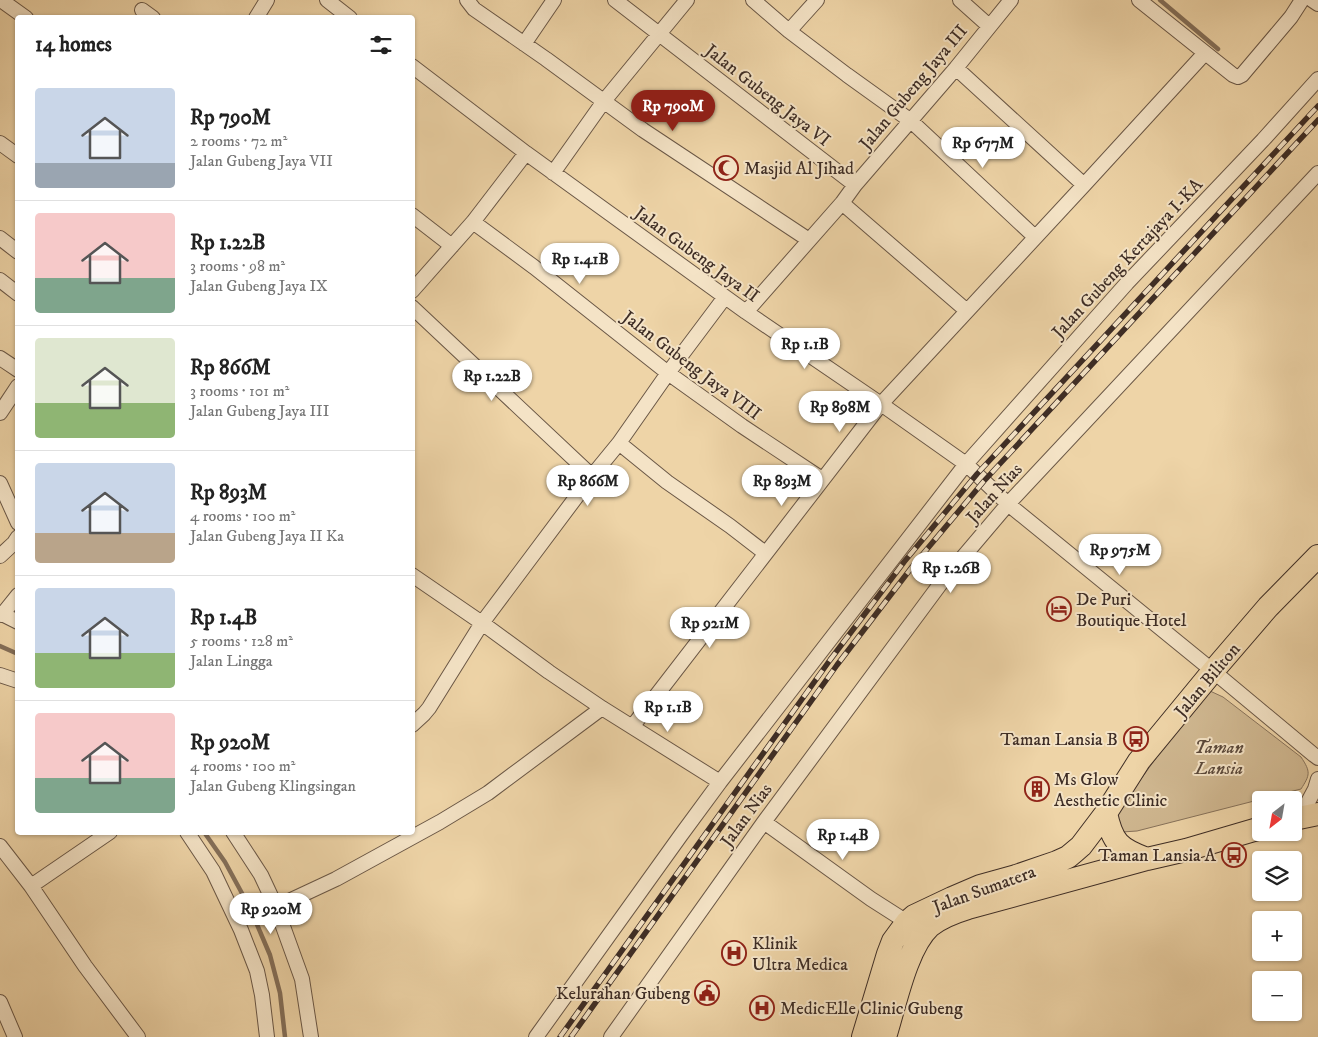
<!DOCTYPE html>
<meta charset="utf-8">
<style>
:root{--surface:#fff;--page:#f2f2f2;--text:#222;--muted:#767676;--line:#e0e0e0;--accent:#8f2418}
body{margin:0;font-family:"IM FELL DW Pica",serif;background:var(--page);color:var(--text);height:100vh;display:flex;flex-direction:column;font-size:19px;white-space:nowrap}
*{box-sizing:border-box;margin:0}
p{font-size:16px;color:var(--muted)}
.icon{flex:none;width:28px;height:28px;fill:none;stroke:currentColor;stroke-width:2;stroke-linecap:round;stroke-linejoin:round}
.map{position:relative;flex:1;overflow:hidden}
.panel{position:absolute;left:15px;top:15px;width:400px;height:820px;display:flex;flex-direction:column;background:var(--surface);border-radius:5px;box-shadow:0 1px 4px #0004}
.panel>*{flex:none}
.needle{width:32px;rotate:211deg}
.buttons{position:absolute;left:1252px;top:791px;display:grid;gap:10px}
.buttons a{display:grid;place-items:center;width:50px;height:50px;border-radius:5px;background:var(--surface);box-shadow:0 1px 4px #0004;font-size:25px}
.price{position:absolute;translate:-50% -42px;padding:0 11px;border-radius:18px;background:#fff;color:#222;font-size:16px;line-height:32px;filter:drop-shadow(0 1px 2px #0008)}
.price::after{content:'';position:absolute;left:50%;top:30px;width:15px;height:11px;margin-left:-8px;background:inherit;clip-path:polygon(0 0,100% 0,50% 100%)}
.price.current{background:var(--accent);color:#fff}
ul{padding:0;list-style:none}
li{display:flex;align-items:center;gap:15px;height:125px;padding:0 20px}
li+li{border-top:1px solid var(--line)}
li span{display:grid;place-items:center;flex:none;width:140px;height:100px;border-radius:5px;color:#555}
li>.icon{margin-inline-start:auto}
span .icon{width:60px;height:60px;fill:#fffc;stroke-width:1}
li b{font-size:21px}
h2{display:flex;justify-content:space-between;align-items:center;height:60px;padding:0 20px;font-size:21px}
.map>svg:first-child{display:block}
</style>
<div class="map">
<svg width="1318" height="1037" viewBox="0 0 1318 1037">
<rect width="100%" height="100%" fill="#eed4a7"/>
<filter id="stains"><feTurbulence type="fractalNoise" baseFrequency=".004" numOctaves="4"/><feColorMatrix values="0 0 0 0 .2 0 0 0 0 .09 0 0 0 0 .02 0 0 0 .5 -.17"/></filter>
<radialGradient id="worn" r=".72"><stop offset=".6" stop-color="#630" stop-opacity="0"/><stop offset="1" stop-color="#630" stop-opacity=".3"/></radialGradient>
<path fill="#d0b891" stroke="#87725b" d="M 1210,691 L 1223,697 L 1301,757 C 1311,772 1310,775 1301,789 L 1137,831 L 1122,832 L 1113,818 L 1202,694 Z"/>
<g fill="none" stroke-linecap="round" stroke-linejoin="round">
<path stroke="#846f59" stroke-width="4.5" d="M 1160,0 L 1218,49
M 0,646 L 18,654
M 204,832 L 225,862 L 250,908 L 270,955 L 280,993 L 285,1037"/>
<defs>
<path id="minor" d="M 1,0 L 26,18
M 327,0 L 350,18
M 467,0 L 474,9 L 546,59 L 643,130 L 809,240
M 615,0 L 855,185
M 753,0 L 789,31 L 847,75 L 911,121 L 1035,237
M 960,0 L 989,26
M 1139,0 L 1233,75 L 1238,77 L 1242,75 L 1291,17 L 1302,0
M 1312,0 L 1318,4
M 142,10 L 153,18
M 256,18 L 267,0
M 789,31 L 817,0
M 524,44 L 554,0
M 412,66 L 526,153 L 746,312 L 881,404 L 966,464 L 1008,504 L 1213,671 L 1314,755 L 1318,758
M 956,68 L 1084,185
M 0,143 L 18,156
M 553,173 L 604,101 L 687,0
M 842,203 L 967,311
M 412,215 L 452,246
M 473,222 L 534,267 L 668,373 L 742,426 L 822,479
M 0,238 L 18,252
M 0,280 L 18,294
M 412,291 L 473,222 L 526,153
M 412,307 L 592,476
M 746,312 L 842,203 L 855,185 L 956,68 L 1011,0
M 0,358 L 18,370
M 0,413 L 18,386
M 619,443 L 667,482 L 730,526 L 765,553
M 0,483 L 18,523
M 0,556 L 14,543 L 18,537
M 412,575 L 482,623 L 549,672 L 602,708 L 720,782
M 0,613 L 18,622
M 2,615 L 18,595
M 0,675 L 18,681
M 412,725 L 424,714 L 429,708 L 482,623 L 592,476 L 619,443 L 668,373 L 725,297
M 632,727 L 881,404 L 1084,185 L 1205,53
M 1300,817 L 1315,789 L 1318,779
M 764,822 L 871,899 L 907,922
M 187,832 L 213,871 L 241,930 L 257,971 L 262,995 L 267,1037
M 233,832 L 261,875 L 276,907 L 302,979 L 311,1037
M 0,846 L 31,886 L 85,966 L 138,1037
M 31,886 L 110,832
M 276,907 L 336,879 L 440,822 L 488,793 L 602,708
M 0,1002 L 15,1037
M 536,1037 L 681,835 L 720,782 L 966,464 L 1127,283 L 1263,140 L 1318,79
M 611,1037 L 764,822 L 941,583 L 1008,504 L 1318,173"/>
<path id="trunk" d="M 1106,813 C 1112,842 1119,849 1147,859
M 1294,819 L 1318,814
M 863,1037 L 888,954 L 893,941 L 907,922 L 914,916 L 952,898 L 980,886 L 1016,876 L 1057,862 L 1068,857 L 1074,852 L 1081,846 L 1106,813 L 1139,761 L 1213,671 L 1268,607 L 1318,556
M 885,1037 C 895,1006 906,948 930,926 C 941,917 955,912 968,908 L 1147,859 L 1186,850 L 1261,828"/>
</defs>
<use href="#minor" stroke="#6a5746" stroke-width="16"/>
<use href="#trunk" stroke="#3e2d25" stroke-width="24"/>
<use href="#minor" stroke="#f4e3c6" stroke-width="14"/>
<use href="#trunk" stroke="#eed4a7" stroke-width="22"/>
<defs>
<path id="rail" d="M 560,1037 L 830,660 L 904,562 L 977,474 L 1318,106
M 571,1037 L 837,665 L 912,567 L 984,481 L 1318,120"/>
</defs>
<use href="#rail" stroke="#3e2d25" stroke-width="5.5"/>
<use href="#rail" stroke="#f4e3c6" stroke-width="4" stroke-dasharray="11" stroke-linecap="butt"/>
</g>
<defs>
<symbol id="mosque-ring" viewBox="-11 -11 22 22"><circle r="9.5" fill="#f4e3c6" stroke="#8f2418" stroke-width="1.5"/><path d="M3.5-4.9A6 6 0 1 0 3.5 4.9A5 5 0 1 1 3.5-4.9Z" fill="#8f2418"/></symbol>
<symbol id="hotel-ring" viewBox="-11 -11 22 22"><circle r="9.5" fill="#f4e3c6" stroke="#8f2418" stroke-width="1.5"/><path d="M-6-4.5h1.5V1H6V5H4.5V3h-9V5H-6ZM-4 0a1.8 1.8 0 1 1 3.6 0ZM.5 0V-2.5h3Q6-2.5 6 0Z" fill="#8f2418"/></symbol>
<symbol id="bus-ring" viewBox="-11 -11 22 22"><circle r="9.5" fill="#f4e3c6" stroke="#8f2418" stroke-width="1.5"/><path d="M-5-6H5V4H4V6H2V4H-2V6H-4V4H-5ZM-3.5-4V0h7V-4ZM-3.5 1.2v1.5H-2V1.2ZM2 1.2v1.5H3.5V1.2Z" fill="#8f2418"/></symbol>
<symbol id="building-ring" viewBox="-11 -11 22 22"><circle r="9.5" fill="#f4e3c6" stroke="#8f2418" stroke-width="1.5"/><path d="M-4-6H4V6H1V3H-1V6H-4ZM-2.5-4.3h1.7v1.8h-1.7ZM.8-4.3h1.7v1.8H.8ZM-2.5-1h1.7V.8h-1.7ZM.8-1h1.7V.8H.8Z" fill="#8f2418"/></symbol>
<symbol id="hospital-ring" viewBox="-11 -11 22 22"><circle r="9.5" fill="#f4e3c6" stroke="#8f2418" stroke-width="1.5"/><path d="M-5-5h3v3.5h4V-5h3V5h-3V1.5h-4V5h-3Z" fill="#8f2418"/></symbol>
<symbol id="civic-ring" viewBox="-11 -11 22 22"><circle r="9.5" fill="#f4e3c6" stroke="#8f2418" stroke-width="1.5"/><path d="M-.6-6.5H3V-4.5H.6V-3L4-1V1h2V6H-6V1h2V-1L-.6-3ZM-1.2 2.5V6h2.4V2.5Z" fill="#8f2418"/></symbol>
</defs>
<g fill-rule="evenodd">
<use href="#mosque-ring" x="712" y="154" width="28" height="28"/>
<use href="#hotel-ring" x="1045" y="595" width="28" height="28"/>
<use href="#bus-ring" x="1122" y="725" width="28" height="28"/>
<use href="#building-ring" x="1023" y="775" width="28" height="28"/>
<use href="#bus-ring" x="1220" y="841" width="28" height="28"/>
<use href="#hospital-ring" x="720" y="939" width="28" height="28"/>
<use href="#civic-ring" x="693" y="979" width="28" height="28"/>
<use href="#hospital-ring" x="748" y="994" width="28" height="28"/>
</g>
<g text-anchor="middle" stroke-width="4" stroke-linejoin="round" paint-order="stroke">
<g font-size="18" fill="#3e2d25" stroke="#f4e3c6">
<text transform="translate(913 87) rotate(-50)" y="6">Jalan Gubeng Jaya III</text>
<text transform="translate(768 95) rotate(38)" y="6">Jalan Gubeng Jaya VI</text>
<text transform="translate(697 254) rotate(36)" y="6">Jalan Gubeng Jaya II</text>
<text transform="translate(1127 258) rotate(-47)" y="6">Jalan Gubeng Kertajaya I-KA</text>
<text transform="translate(692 365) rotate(37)" y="6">Jalan Gubeng Jaya VIII</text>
<text transform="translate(994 493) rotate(-48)" y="6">Jalan Nias</text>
<text transform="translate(1207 680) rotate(-50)" y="6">Jalan Biliton</text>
<text transform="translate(746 815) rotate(-54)" y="6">Jalan Nias</text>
<text transform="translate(984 889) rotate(-20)" y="6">Jalan Sumatera</text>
</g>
<g font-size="18" fill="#3e2d25" stroke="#f4e3c6" text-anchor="start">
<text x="744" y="174">Masjid Al Jihad</text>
<text x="1076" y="605">De Puri<tspan x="1076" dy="21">Boutique Hotel</tspan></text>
<text x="1118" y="745" text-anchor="end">Taman Lansia B</text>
<text x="1054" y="785">Ms Glow<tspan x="1054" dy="21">Aesthetic Clinic</tspan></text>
<text x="1216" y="861" text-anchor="end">Taman Lansia A</text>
<text x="752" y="949">Klinik<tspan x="752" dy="21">Ultra Medica</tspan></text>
<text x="690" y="999" text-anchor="end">Kelurahan Gubeng</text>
<text x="780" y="1014">MedicElle Clinic Gubeng</text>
</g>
<g font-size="18" font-style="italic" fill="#5b493b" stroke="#f4e3c6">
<text x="1219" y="753">Taman<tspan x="1219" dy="21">Lansia</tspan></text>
</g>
</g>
<rect width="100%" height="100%" filter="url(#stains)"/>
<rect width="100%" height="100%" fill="url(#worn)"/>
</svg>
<div class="buttons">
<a><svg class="needle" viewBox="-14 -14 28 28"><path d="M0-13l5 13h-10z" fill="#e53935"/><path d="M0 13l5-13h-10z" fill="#767676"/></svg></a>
<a><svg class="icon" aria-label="layers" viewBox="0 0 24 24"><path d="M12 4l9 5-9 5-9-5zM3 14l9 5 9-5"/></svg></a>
<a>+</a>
<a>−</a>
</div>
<b class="price current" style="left:673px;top:132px">Rp 790M</b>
<b class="price" style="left:983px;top:169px">Rp 677M</b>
<b class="price" style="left:580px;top:285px">Rp 1.41B</b>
<b class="price" style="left:805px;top:370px">Rp 1.1B</b>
<b class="price" style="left:492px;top:402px">Rp 1.22B</b>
<b class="price" style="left:840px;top:433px">Rp 898M</b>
<b class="price" style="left:588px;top:507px">Rp 866M</b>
<b class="price" style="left:782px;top:507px">Rp 893M</b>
<b class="price" style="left:1120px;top:576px">Rp 975M</b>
<b class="price" style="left:951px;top:594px">Rp 1.26B</b>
<b class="price" style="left:710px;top:649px">Rp 921M</b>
<b class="price" style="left:668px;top:733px">Rp 1.1B</b>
<b class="price" style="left:843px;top:861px">Rp 1.4B</b>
<b class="price" style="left:271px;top:935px">Rp 920M</b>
<section class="panel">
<h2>14 homes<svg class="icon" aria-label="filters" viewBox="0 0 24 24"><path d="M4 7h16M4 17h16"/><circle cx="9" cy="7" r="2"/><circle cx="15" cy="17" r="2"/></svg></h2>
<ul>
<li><span style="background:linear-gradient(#c9d6e8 75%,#9aa5b1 0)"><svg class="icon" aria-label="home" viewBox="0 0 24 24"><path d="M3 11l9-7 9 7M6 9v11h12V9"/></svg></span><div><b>Rp 790M</b><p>2 rooms · 72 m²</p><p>Jalan Gubeng Jaya VII</p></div></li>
<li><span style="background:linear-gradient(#f6c9c9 65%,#7fa58c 0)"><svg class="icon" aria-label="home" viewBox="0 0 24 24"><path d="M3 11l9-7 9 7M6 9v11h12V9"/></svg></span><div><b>Rp 1.22B</b><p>3 rooms · 98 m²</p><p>Jalan Gubeng Jaya IX</p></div></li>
<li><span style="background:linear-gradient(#dfe7d0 65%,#8fb573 0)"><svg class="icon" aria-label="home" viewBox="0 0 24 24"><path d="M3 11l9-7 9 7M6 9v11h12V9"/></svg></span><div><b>Rp 866M</b><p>3 rooms · 101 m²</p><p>Jalan Gubeng Jaya III</p></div></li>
<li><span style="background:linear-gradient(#c9d6e8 70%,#b9a48a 0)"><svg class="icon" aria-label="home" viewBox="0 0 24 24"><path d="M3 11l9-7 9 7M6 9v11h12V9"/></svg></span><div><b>Rp 893M</b><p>4 rooms · 100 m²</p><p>Jalan Gubeng Jaya II Ka</p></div></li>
<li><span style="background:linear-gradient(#c9d6e8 65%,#8fb573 0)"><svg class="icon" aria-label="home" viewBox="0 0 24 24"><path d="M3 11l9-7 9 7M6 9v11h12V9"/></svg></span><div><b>Rp 1.4B</b><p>5 rooms · 128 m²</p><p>Jalan Lingga</p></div></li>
<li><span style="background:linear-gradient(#f6c9c9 65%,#7fa58c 0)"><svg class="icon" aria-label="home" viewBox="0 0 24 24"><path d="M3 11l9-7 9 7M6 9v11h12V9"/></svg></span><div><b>Rp 920M</b><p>4 rooms · 100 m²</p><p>Jalan Gubeng Klingsingan</p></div></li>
</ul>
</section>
</div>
